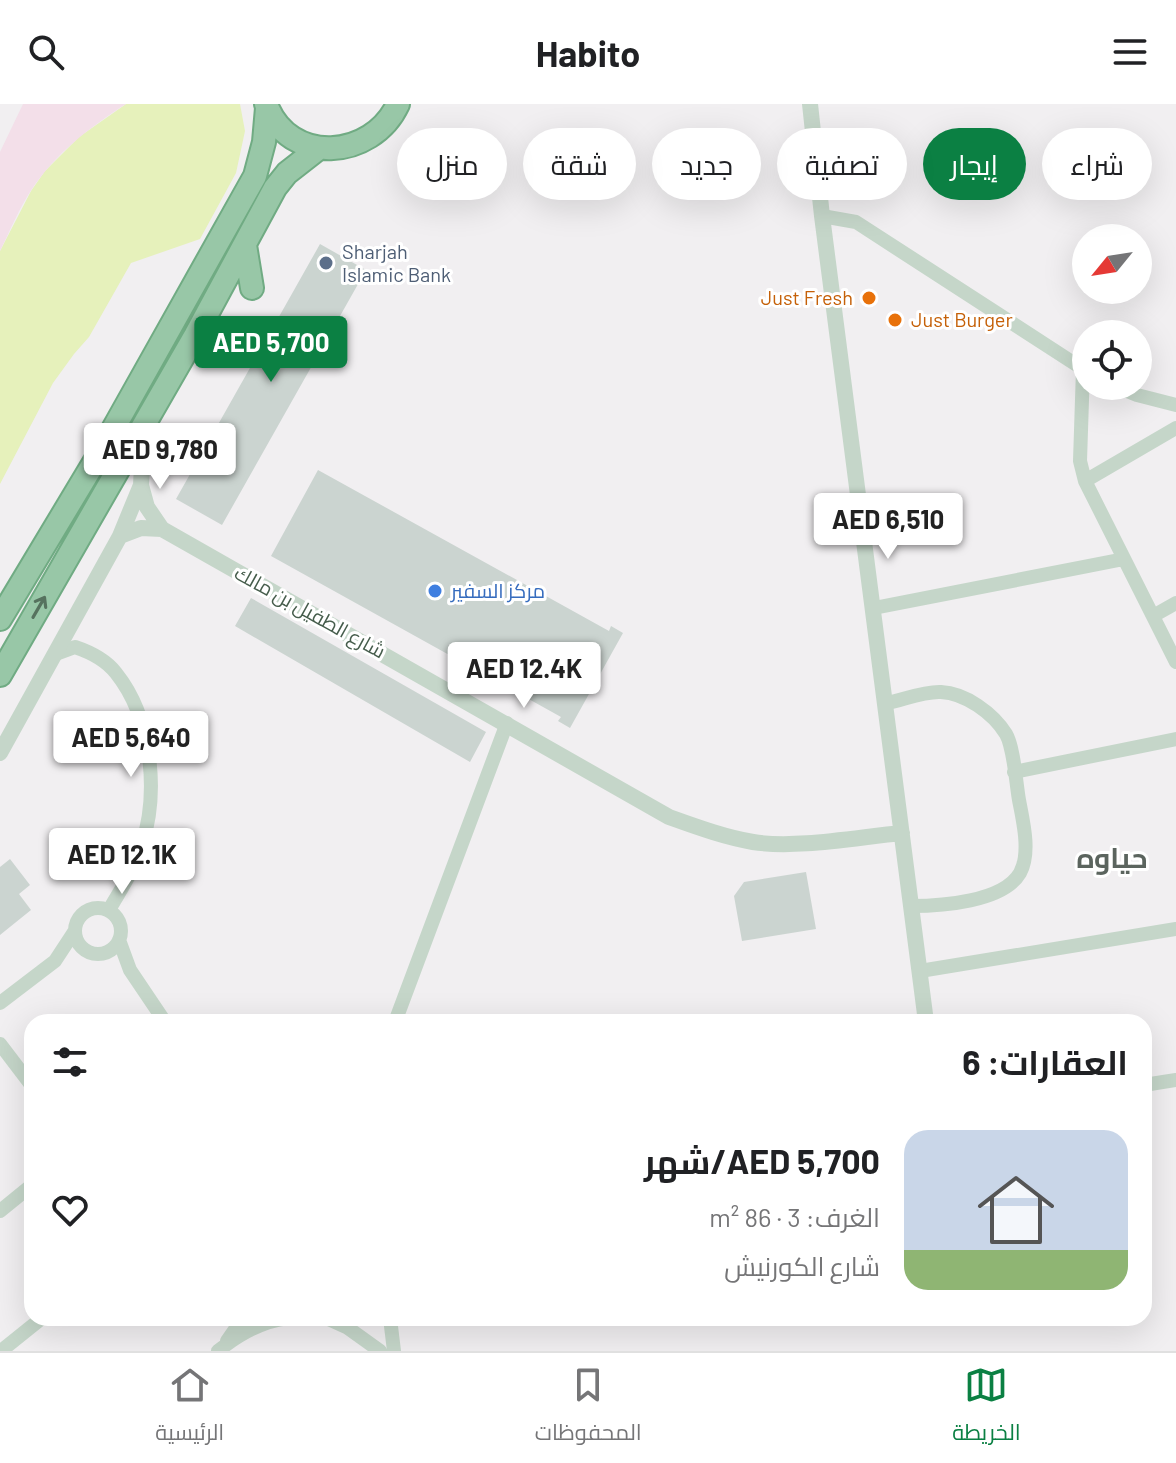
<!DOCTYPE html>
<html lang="ar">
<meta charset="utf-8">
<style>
:root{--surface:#fff;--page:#f2f2f2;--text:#202124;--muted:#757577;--line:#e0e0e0;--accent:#0b8043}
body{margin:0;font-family:Barlow,Cairo,sans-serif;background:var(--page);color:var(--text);direction:rtl;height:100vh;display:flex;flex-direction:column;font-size:30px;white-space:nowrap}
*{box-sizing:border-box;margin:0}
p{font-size:26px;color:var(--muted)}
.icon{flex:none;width:44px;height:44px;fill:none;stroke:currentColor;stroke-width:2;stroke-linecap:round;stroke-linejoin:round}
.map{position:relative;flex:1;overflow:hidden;direction:ltr}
.details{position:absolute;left:24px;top:910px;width:1128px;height:312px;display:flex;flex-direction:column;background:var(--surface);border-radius:24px;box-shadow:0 8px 32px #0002;direction:rtl}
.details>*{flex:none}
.top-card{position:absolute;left:24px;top:24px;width:1128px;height:72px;direction:rtl;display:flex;gap:16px}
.needle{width:52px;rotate:240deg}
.tools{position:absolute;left:1072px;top:120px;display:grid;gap:16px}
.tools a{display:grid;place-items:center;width:80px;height:80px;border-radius:50%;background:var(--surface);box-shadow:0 8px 32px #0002;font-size:40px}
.price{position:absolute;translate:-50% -68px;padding:0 18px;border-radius:8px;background:#fff;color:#222;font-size:26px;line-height:52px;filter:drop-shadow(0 2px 4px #0008)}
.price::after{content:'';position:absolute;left:50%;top:48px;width:24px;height:18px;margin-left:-12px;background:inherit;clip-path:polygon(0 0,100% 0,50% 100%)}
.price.selected{background:var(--accent);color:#fff}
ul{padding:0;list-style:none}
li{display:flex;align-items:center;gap:24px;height:200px;padding:0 24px}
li+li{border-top:2px solid var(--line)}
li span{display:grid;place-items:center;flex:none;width:224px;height:160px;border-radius:24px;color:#555}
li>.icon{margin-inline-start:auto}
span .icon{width:96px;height:96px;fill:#fffc;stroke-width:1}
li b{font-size:34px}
h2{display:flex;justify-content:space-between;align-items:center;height:96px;padding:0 24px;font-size:34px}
.tag{padding:0 28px;border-radius:36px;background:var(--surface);box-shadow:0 8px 32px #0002;font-size:28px;line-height:72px}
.tag.selected{background:var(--accent);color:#fff}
header{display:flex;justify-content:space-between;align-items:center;height:104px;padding:0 24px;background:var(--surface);font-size:36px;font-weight:700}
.tab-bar{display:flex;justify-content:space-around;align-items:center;height:112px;border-top:2px solid var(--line);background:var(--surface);font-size:22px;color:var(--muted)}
.tab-bar a{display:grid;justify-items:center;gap:4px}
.tab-bar .selected{color:var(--accent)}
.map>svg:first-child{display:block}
</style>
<header><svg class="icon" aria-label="menu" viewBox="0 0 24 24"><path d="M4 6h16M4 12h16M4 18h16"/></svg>Habito<svg class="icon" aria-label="search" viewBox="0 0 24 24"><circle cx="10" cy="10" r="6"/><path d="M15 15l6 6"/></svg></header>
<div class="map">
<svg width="1176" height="1247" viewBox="0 0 1176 1247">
<rect width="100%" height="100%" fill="#f1eff1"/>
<path fill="#e6f1bb" d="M 126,0 L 240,0 L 245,27 L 236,69 L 200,135 L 131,159 L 89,233 L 74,250 L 53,279 L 0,380 L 0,147 L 31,87 L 45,67 L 79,33 Z"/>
<path fill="#f3dfe9" d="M 23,0 L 126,0 C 90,23 56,49 32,85 C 19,104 10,127 0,147 L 0,48 Z"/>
<path fill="#cbd4d0" d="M 320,140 L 366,166 L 222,421 L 176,395 Z
M 318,366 L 609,527 L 611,522 L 623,529 L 570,624 L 558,617 L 561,613 L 271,452 Z
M 251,494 L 486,628 L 470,658 L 235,522 Z
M 10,755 L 30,781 L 19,790 L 31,806 L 0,831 L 0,763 Z
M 806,768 L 816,825 L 742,837 L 734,792 L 744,778 Z"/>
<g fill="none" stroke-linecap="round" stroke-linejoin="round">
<defs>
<path id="trunk" d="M 266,0 C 289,62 372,56 398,0
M 245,141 L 252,184
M 0,515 L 98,352 L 255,72 L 264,38 L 267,4
M 0,571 L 195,232 L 275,84 L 287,69 L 319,44"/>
</defs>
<use href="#trunk" stroke="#70ab83" stroke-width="26"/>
<path stroke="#c5d6c9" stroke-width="14" d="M 822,112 L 856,118 L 1086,267
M 1083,265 L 1080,357 L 1085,377 L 1176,558
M 1115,282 L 1137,291 L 1176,301
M 1085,377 L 1176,324
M 874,504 L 1124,455
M 1153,512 L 1176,499
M 56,550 L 75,543 C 90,548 106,556 116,569 C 152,614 159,688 142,741 C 135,765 121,785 109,806
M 887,599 C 903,596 924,587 941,588 C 965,589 993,609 1006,630 C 1014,644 1016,679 1019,696 C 1023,717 1031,749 1020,769 C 1003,798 941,802 911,802
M 1014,668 L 1176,635
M75 827a23 23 0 1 1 46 0a23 23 0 1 1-46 0Z
M 119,836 L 130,866 L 165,918
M 920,867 L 1176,825
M 0,899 L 55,857 L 74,828
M 395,918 L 507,619
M 0,940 L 32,982
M 1144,981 L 1176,976
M 0,1107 L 32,1081
M 326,1214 L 348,1224 L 380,1247
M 390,1214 L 394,1247
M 227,1237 L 243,1214
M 1,1247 L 42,1214
M 218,1247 C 238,1231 262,1217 288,1214"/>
<path stroke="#c5d6c9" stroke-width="16" d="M 810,0 L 822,112 L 926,918
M 141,381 L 147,403 L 162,425 L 669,713 C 697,723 724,733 753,738 C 796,745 858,733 902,729
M 120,432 L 141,424 L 162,425
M 0,649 L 120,432 L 141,381 L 142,362 L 135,339"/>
<use href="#trunk" stroke="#98c7a7" stroke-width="22"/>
</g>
<defs><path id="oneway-shaft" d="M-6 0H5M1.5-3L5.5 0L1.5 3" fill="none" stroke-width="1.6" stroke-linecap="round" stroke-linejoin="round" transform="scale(2)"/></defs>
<use stroke="#56725e" href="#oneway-shaft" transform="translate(39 503) rotate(-60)"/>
<circle fill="#5c6f8a" stroke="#fff" stroke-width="3" cx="326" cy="159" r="8"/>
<g fill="#e8710a" stroke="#fff" stroke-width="3">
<circle cx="869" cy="194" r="8"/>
<circle cx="895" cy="216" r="8"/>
</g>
<circle fill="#3f7fe0" stroke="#fff" stroke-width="3" cx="435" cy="487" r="8"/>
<g text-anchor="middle" stroke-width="6" stroke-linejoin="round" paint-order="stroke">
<g font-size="20" fill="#4e5e75" stroke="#fff" text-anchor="start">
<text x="342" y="155">Sharjah<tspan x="342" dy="23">Islamic Bank</tspan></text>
</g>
<g font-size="20" fill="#c56008" stroke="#fff" text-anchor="end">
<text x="853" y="201">Just Fresh</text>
<text x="911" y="223" text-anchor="start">Just Burger</text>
</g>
<g font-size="20" fill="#366cbe" stroke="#fff" text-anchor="start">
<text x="451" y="494">مركز السفير</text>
</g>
<g font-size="20" fill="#465d4c" stroke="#fff">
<text transform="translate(310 508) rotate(29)" y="7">شارع الطفيل بن مالك</text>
</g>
<g font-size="28" font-weight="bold" fill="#5b645e" stroke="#fff">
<text x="1112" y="764">حياوه</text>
</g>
</g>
</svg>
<div class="tools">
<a><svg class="needle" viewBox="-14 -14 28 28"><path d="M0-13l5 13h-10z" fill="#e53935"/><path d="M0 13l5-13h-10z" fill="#757577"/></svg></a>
<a><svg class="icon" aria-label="locate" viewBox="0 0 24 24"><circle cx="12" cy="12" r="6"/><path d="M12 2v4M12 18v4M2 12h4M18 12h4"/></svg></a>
</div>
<b class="price selected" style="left:271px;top:280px">AED 5,700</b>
<b class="price" style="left:160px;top:387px">AED 9,780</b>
<b class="price" style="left:888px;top:457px">AED 6,510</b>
<b class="price" style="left:524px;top:606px">AED 12.4K</b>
<b class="price" style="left:131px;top:675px">AED 5,640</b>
<b class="price" style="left:122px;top:792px">AED 12.1K</b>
<div class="top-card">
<a class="tag">شراء</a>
<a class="tag selected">إيجار</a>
<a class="tag">تصفية</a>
<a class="tag">جديد</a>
<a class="tag">شقة</a>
<a class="tag">منزل</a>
</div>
<section class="details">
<h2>العقارات: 6<svg class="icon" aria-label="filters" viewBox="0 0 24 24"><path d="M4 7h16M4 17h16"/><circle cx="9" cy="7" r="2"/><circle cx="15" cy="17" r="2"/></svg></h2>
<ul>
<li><span style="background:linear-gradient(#c9d6e8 75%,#8fb573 0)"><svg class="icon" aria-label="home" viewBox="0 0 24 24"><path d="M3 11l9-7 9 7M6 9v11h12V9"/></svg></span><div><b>AED 5,700/شهر</b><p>الغرف: 3 · 86 m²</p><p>شارع الكورنيش</p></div><svg class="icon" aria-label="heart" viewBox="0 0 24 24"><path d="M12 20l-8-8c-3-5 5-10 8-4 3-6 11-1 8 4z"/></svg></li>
</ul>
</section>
</div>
<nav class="tab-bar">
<a class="selected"><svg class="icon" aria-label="map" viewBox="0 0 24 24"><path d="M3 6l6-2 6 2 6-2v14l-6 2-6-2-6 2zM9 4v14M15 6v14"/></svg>الخريطة</a>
<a><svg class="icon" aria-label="saved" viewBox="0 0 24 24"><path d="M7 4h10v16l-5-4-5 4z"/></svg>المحفوظات</a>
<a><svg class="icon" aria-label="home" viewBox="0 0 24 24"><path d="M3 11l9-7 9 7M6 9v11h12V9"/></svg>الرئيسية</a>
</nav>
